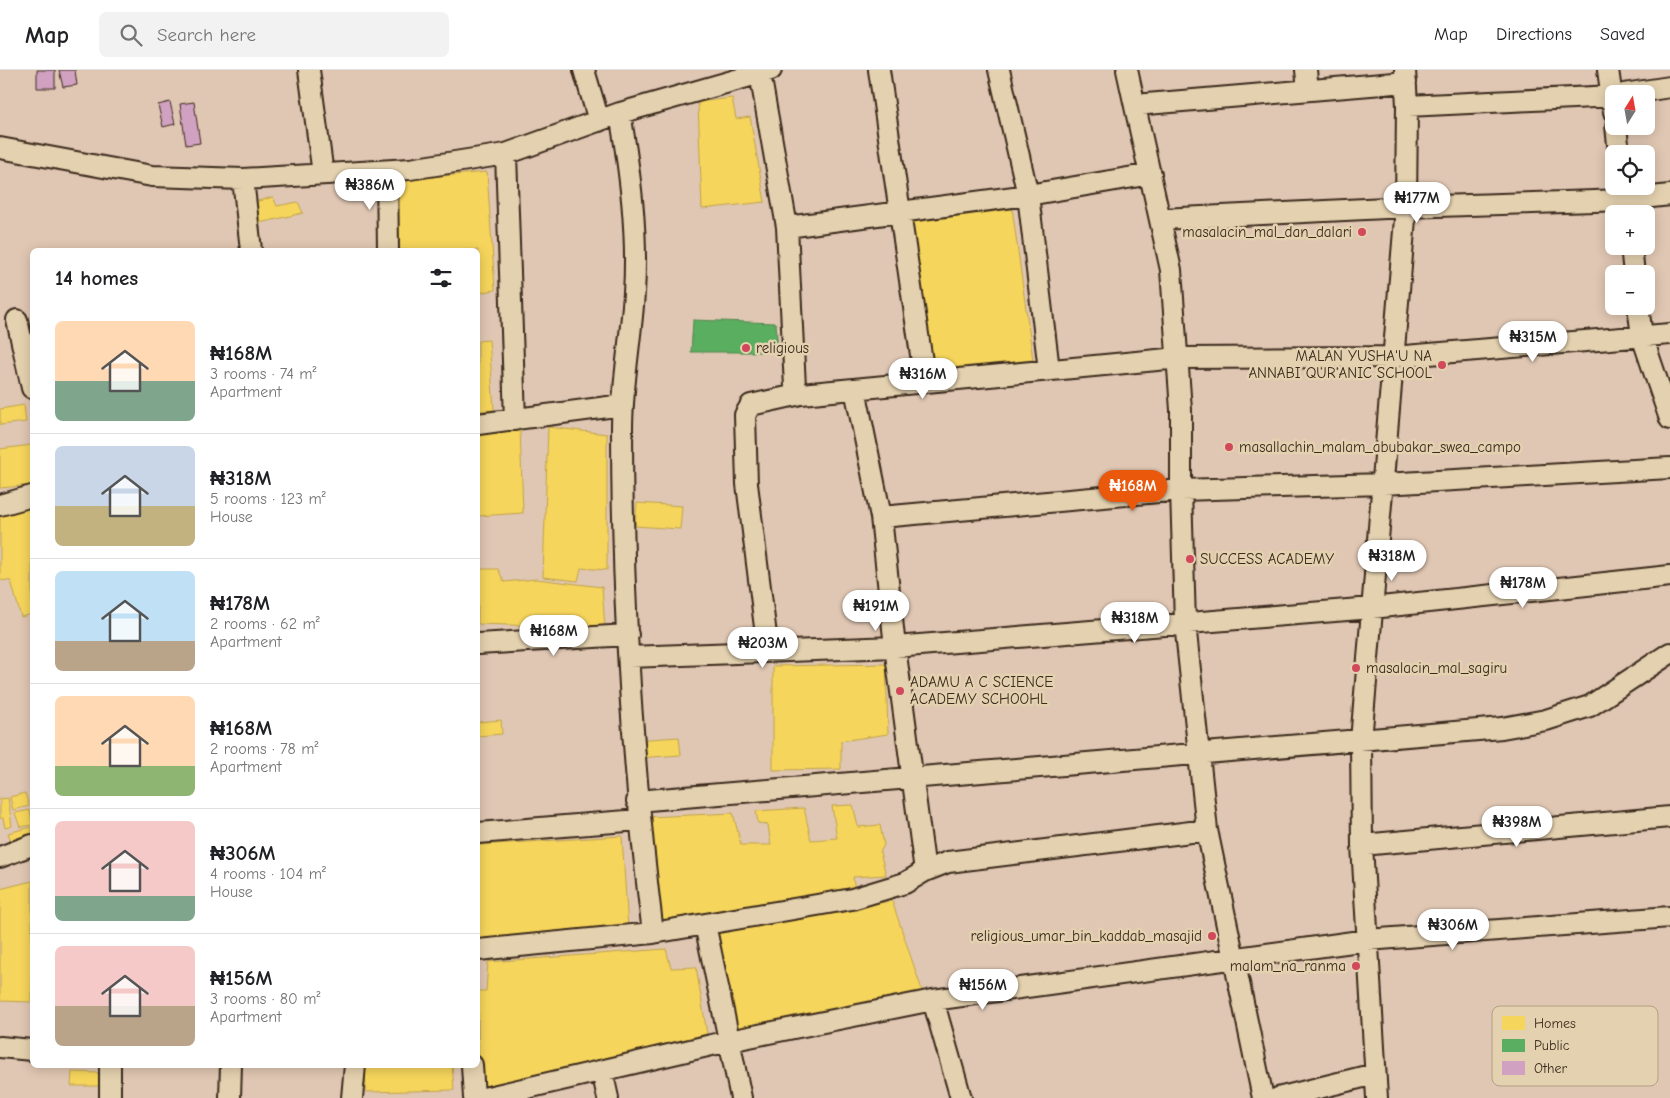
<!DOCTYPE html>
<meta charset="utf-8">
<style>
:root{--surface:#fff;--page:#f2f2f2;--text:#202124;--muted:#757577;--line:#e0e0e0;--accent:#ea580c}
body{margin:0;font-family:"Comic Neue",sans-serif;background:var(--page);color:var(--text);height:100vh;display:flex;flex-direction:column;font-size:19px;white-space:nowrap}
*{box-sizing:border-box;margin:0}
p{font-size:16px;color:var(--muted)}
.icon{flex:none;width:28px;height:28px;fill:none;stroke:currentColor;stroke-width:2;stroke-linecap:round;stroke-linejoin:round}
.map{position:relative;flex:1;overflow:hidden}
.drawer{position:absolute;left:30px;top:178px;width:450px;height:820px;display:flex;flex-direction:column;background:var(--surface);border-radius:8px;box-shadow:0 2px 12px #0003}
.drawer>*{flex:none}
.needle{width:32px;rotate:11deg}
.fabs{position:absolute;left:1605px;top:15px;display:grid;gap:10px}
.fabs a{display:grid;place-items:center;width:50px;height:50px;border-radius:8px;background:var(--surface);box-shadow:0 2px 12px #0003;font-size:25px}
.price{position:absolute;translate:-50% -42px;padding:0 11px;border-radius:18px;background:#fff;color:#222;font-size:16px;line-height:32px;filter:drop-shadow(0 1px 2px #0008)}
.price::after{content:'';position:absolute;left:50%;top:30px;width:15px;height:11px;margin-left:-8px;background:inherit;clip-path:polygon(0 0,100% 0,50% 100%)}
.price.active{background:var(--accent);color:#fff}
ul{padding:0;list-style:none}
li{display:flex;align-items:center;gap:15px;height:125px;padding:0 25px}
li+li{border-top:1px solid var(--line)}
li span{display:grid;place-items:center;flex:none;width:140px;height:100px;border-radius:8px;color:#555}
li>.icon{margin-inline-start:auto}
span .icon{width:60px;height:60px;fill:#fffc;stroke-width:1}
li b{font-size:21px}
h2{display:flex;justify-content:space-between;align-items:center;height:60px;padding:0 25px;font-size:21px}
header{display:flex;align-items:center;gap:30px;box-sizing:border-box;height:70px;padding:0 25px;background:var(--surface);border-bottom:1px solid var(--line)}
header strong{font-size:24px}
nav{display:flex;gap:28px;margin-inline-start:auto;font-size:18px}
.search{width:350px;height:45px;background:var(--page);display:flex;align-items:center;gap:12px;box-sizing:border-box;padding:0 18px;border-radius:8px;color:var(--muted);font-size:19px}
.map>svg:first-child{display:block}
</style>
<header>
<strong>Map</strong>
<div class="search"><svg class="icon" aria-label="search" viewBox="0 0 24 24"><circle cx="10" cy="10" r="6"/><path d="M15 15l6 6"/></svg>Search here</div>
<nav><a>Map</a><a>Directions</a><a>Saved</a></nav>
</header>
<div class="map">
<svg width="1670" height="1028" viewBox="0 0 1670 1028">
<rect width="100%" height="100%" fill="#e0c7b3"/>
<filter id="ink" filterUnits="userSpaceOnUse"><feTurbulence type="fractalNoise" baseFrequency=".02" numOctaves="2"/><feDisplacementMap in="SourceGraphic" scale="10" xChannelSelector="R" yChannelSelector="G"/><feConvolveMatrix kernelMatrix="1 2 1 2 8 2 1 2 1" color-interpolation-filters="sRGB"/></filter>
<g filter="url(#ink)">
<path fill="#f6d55c" stroke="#bea249" d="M 732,28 L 736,49 L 750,47 L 765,132 L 702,139 L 698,32 Z
M 487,102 L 495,220 L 478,223 L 478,180 L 399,180 L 398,110 Z
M 273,127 L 277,136 L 298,132 L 303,143 L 255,154 L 251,133 Z
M 1012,138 L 1033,290 L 931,300 L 910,148 Z
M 489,270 L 494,340 L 478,341 L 478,271 Z
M 24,335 L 26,352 L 0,355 L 0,339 Z
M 548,357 L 607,364 L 607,500 L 581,498 L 578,511 L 543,507 Z
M 520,358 L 523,443 L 478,446 L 478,362 Z
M 32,375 L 32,415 L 0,418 L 0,379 Z
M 32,432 L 32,544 L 21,547 L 11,511 L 0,510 L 0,440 Z
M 637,433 L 682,436 L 680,459 L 635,456 Z
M 478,499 L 498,499 L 504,512 L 536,509 L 602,517 L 605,558 L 478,554 Z
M 886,594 L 888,664 L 841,671 L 841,699 L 773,700 L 773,596 Z
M 501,650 L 502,664 L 478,666 L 478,652 Z
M 679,667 L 681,685 L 638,688 L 636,670 Z
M 25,723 L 29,736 L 13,740 L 10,727 Z
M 8,728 L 12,756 L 5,758 L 3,748 L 0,748 L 0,729 Z
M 853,735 L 858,757 L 880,755 L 884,775 L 880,782 L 886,805 L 853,807 L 855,822 L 660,853 L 648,747 L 733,743 L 741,775 L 771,775 L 768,755 L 758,753 L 756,741 L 804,738 L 811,770 L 837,768 L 832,736 Z
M 30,740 L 32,755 L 20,757 L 15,743 Z
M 31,757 L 32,766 L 11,771 L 8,763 Z
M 622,766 L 628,859 L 478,870 L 478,775 Z
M 32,811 L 32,932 L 0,931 L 0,819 Z
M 892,831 L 924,926 L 737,966 L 711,859 Z
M 666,879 L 671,898 L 696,897 L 707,964 L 479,1018 L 478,921 L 486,921 L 488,892 Z
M 365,995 L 452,995 L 454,1020 L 366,1022 Z
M 72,1002 L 99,1003 L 100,1016 L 71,1016 Z"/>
<path fill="#5aae61" stroke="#51864d" d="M 693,250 L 776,253 L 778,282 L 691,282 Z"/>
<path fill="#d0a1c1" stroke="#3b2a1e" d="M 37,0 L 55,0 L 55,18 L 37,18 Z
M 59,0 L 75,0 L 77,15 L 63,17 Z
M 170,32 L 175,54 L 163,57 L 158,35 Z
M 194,32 L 200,73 L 186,75 L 180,34 Z"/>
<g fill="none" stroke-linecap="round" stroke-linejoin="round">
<defs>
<path id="minor" d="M 309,0 L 323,104
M 584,0 L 599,51
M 879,0 L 925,312
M 999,0 L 1028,125 L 1049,300
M 1127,0 L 1171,200 L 1181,340 L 1181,420 L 1185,553 L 1207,760 L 1263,1028
M 1306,0 L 1308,20
M 1608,0 L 1614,42
M 760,3 L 787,157 L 795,317 L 801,324 L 1178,288 L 1393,287 L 1670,264
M 1624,24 L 1670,17
M 1135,35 L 1406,12
M 1407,36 L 1614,26
M 620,43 C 630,103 638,162 634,223 C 631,269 622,314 622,359 C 622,527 632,696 653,863
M 1616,56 L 1619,84
M 0,78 L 152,106 L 243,109 L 410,99 L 506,84 L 620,43 L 771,0
M 506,84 L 515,350
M 387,101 L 388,180
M 243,109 L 251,180
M 1161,149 L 1406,137 L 1625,130 L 1670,125
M 787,157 L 1028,125 L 1151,104
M 1631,176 L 1634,204
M 1638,236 L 1642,266 L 1670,349
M 17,250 L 32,318
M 855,319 L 881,447 L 895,577 L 925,801
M 478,354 L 623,335
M 0,435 L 32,426
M 881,447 L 1181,420 L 1383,414 L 1670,398
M 478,574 L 628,565
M 768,581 L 747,414 L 745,345 L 751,335 L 801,324
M 629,587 L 895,577 L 1372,538 L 1670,506
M 637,731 C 925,704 1214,685 1502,658 L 1546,650 L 1590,636 L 1670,583
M 478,763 L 639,750
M 1362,775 L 1670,747
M 0,787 L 32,775
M 705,854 L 741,1028
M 478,880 L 653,863 L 852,829 L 905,813 L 925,801 L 948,792 L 1207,760
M 933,930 L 961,1028
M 0,977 L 32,980
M 472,995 L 474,1028
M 602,1001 L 608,1028
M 110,1028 L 110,995
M 230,1028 L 231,995
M 352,1028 L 355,995
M 484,1028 L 729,971 L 933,930 L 1367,870 L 1670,847
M 1278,1028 L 1375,1004
M 1377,1028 L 1362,775 L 1361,671 L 1406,137 L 1407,36 L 1405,0"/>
</defs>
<use href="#minor" stroke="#3b2a1e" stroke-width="24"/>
<use href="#minor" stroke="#e4d1af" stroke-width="20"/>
</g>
</g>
<g fill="#d1495b" stroke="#e4d1af" stroke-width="2">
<circle cx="1362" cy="162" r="5"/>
<circle cx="746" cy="278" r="5"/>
<circle cx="1442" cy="295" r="5"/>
<circle cx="1229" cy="377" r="5"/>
<circle cx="1190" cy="489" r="5"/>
<circle cx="1356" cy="598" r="5"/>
<circle cx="900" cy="621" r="5"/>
<circle cx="1212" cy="866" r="5"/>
<circle cx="1356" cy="896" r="5"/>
</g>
<g text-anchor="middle" stroke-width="5" stroke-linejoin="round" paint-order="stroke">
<g font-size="15" fill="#3b2a1e" stroke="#e4d1af" text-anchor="start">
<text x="1352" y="167" text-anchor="end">masalacin_mal_dan_dalari</text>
<text x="756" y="283">religious</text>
<text x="1432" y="291" text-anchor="end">MALAN YUSHA'U NA<tspan x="1432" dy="17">ANNABI QUR'ANIC SCHOOL</tspan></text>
<text x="1239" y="382">masallachin_malam_abubakar_swea_campo</text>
<text x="1200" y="494">SUCCESS ACADEMY</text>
<text x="1366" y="603">masalacin_mal_sagiru</text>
<text x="910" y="617">ADAMU A C SCIENCE<tspan x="910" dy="17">ACADEMY SCHOOHL</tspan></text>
<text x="1202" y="871" text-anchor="end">religious_umar_bin_kaddab_masajid</text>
<text x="1346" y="901" text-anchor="end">malam_na_ranma</text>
</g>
</g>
<rect x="1492" y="936" width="166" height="80" rx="8" fill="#e4d1af" stroke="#b19f84" stroke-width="1"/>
<rect x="1502" y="946" width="23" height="14" fill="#f6d55c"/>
<rect x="1502" y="969" width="23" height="13" fill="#5aae61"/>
<rect x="1502" y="991" width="23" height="14" fill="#d0a1c1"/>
<g font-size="14" fill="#3b2a1e">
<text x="1534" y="958">Homes</text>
<text x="1534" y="980">Public</text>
<text x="1534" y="1003">Other</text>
</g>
</svg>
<div class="fabs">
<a><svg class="needle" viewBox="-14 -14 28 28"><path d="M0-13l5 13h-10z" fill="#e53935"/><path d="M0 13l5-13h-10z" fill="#757577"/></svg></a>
<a><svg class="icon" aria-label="locate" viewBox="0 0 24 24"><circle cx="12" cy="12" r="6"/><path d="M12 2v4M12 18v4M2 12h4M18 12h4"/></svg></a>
<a>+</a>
<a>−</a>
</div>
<b class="price" style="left:370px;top:141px">₦386M</b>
<b class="price" style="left:1417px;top:154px">₦177M</b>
<b class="price" style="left:1533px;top:293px">₦315M</b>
<b class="price" style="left:923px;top:330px">₦316M</b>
<b class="price active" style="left:1133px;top:442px">₦168M</b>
<b class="price" style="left:1392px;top:512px">₦318M</b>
<b class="price" style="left:1523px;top:539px">₦178M</b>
<b class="price" style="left:876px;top:562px">₦191M</b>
<b class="price" style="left:1135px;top:574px">₦318M</b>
<b class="price" style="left:554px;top:587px">₦168M</b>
<b class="price" style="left:763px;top:599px">₦203M</b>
<b class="price" style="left:1517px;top:778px">₦398M</b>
<b class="price" style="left:1453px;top:881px">₦306M</b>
<b class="price" style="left:983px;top:941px">₦156M</b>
<section class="drawer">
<h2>14 homes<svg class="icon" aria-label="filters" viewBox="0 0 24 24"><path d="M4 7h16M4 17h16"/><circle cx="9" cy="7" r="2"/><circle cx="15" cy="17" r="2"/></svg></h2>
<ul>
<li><span style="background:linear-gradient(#ffd9b3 60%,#7fa58c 0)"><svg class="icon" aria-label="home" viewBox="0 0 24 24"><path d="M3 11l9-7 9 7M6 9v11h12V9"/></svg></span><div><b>₦168M</b><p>3 rooms · 74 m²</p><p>Apartment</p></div></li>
<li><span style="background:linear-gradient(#c9d6e8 60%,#c2b280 0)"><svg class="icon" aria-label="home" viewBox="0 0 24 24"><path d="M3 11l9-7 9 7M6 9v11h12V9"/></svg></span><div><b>₦318M</b><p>5 rooms · 123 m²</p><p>House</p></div></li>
<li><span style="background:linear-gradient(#bfe0f5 70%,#b9a48a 0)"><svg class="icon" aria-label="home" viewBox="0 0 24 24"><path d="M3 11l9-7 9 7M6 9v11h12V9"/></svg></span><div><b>₦178M</b><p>2 rooms · 62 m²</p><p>Apartment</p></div></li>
<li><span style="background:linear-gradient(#ffd9b3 70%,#8fb573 0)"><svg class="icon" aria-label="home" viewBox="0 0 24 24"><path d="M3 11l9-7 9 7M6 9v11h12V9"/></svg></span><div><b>₦168M</b><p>2 rooms · 78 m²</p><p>Apartment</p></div></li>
<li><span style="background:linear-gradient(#f6c9c9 75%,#7fa58c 0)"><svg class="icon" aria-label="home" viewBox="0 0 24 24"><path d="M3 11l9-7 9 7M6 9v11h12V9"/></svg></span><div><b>₦306M</b><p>4 rooms · 104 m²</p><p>House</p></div></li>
<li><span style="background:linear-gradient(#f6c9c9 60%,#b9a48a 0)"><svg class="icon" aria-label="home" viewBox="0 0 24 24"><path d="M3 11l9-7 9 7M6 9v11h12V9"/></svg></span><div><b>₦156M</b><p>3 rooms · 80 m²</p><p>Apartment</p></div></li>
</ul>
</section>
</div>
